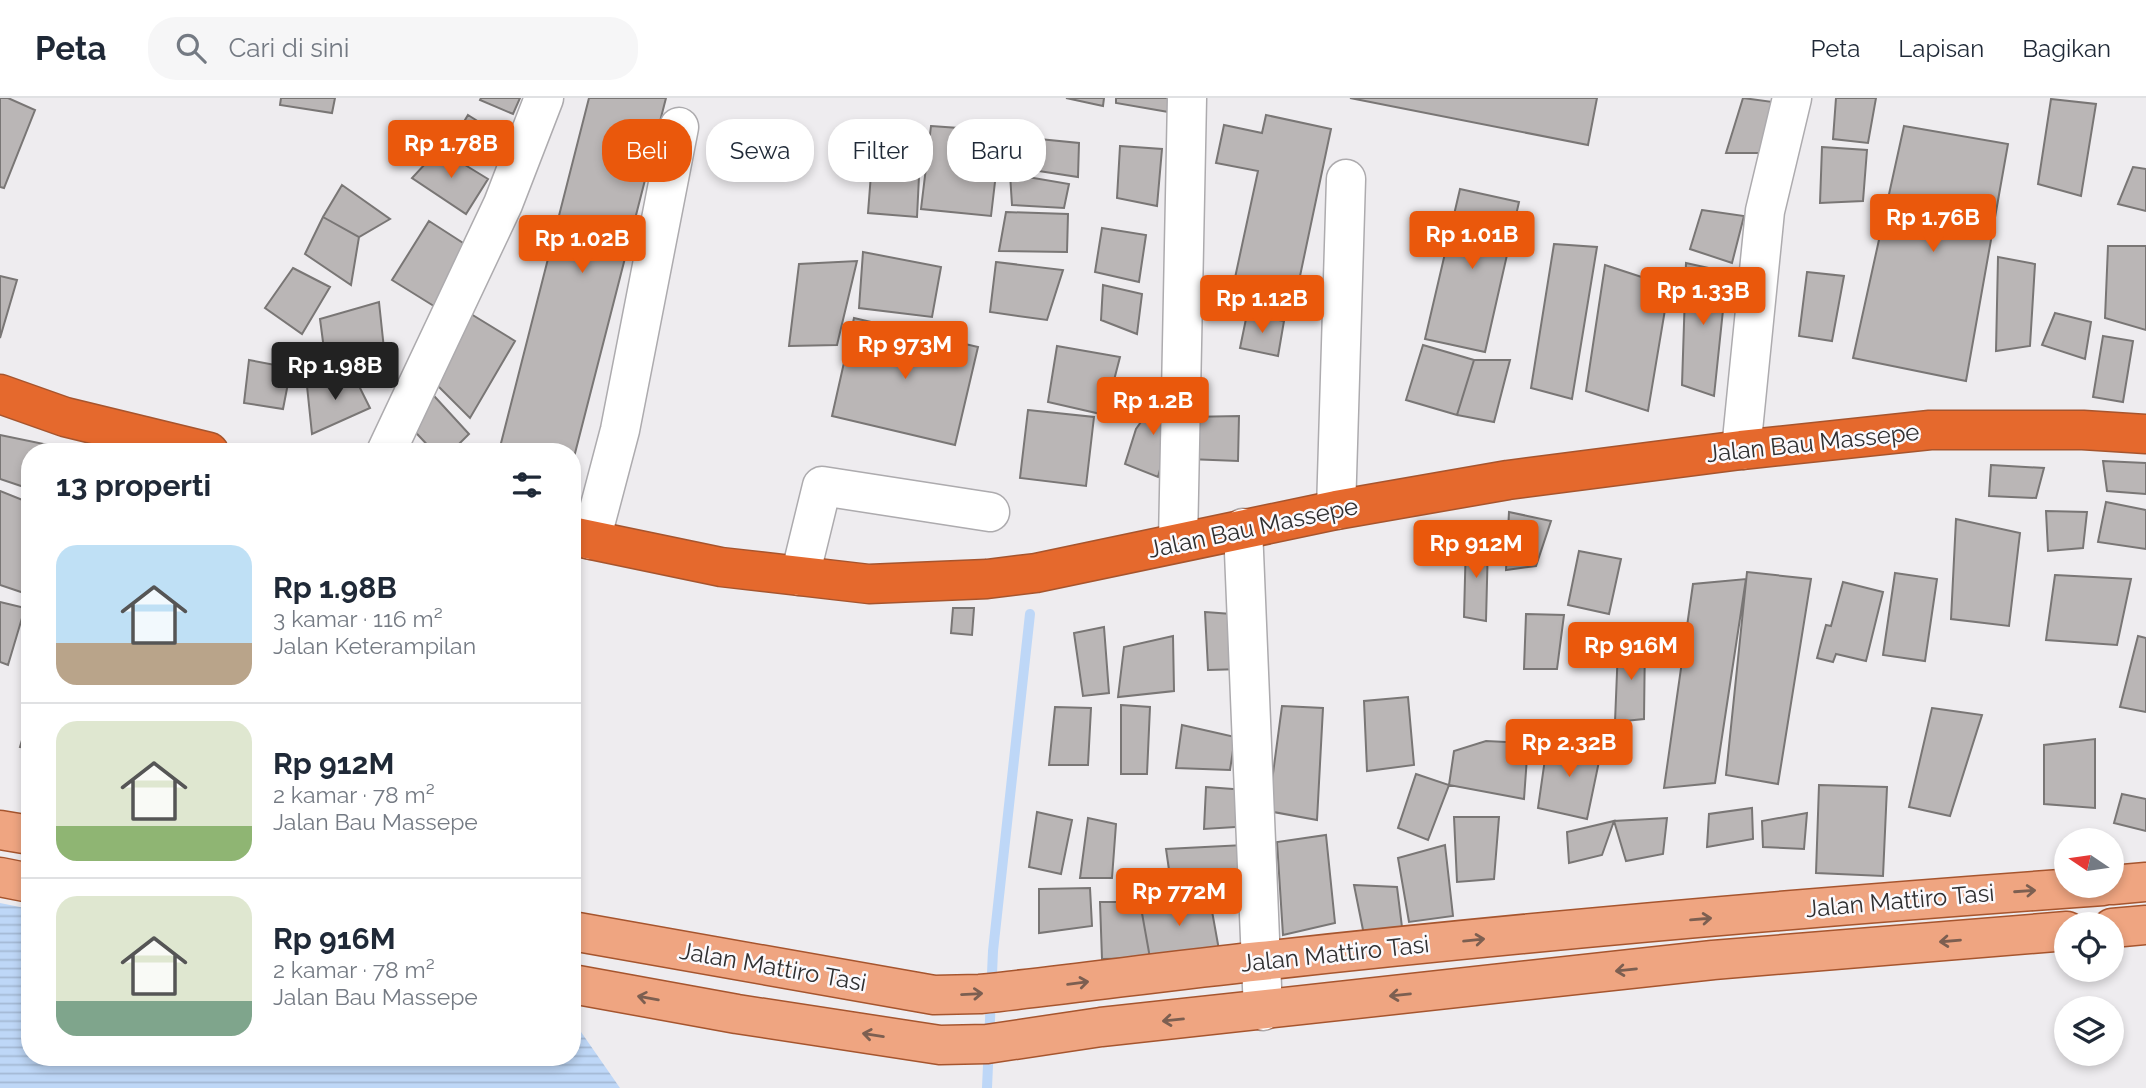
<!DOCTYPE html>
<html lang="id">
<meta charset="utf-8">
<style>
:root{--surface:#fff;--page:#f6f6f7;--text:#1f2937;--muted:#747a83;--line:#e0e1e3;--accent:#ea580c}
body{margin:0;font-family:Raleway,sans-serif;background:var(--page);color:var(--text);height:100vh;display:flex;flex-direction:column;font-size:26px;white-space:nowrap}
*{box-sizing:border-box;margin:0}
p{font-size:23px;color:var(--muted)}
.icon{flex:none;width:38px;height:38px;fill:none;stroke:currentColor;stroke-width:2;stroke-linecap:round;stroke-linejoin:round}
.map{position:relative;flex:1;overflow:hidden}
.details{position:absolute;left:21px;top:345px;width:560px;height:623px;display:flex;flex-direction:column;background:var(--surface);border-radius:28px;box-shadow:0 4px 10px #0003}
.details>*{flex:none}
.guide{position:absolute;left:602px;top:21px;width:665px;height:63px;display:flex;gap:14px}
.needle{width:46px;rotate:283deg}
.tools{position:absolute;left:2054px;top:730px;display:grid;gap:14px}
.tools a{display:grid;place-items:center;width:70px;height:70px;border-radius:50%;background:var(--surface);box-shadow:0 4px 10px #0003;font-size:35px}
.price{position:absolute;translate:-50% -60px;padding:0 16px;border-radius:7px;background:var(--accent);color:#fff;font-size:23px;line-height:46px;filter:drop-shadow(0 2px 4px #0008)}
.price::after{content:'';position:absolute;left:50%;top:42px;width:21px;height:16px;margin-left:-10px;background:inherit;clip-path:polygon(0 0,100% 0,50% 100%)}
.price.selected{background:#222;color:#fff}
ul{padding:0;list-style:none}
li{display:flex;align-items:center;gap:21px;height:175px;padding:0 35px}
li+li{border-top:2px solid var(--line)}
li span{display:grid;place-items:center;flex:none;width:196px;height:140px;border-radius:21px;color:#555}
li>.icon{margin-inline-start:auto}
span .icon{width:84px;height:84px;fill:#fffc;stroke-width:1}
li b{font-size:30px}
h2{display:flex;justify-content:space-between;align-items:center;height:84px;padding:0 35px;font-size:30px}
.pill{padding:0 24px;border-radius:28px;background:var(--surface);box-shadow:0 4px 10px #0003;font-size:24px;line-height:63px}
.pill.selected{background:var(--accent);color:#fff}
header{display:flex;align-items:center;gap:42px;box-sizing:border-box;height:98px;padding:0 35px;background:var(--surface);border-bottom:2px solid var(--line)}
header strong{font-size:33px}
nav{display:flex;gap:38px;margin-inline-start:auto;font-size:24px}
.search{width:490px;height:63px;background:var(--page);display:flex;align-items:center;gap:18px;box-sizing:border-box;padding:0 24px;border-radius:28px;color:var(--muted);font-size:26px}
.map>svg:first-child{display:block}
</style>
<header>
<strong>Peta</strong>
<div class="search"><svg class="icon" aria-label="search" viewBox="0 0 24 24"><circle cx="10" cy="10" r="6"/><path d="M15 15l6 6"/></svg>Cari di sini</div>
<nav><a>Peta</a><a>Lapisan</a><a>Bagikan</a></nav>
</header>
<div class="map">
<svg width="2146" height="990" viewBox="0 0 2146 990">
<defs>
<pattern id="water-rules" width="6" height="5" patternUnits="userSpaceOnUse" patternTransform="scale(1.75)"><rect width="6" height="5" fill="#bed7f7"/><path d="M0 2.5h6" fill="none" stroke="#a4b9d4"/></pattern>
</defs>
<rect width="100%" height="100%" fill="#eeecef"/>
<path fill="url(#water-rules)" d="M 0,805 L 30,811 L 30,959 L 572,959 L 572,921 L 620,990 L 0,990 Z"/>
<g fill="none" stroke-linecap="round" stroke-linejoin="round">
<path stroke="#bed7f7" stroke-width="10" d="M 987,990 L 993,853 L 1030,516"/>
</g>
<path fill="#bab6b6" stroke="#797675" stroke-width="2" d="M 0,0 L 8,0 L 35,12 L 4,90 L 0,89 Z
M 281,0 L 335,0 L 332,15 L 280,7 Z
M 481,0 L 520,0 L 513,16 L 480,2 Z
M 589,0 L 666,0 L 572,367 L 572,354 L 499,353 Z
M 1066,0 L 1104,0 L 1103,8 Z
M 1116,0 L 1181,0 L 1180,16 L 1116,5 Z
M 1350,0 L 1597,0 L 1588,47 Z
M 1743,0 L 1773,4 L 1767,55 L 1726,55 Z
M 1836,0 L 1876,0 L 1868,45 L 1833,41 Z
M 2051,1 L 2096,6 L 2081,98 L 2038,86 Z
M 468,17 L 506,41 L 492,63 L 453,42 Z
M 1266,17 L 1331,31 L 1292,216 L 1230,203 L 1258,73 L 1216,65 L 1224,27 L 1262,35 Z
M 931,28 L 1001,33 L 991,118 L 921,111 Z
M 1904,28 L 2008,46 L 1966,283 L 1853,260 Z
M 874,37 L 921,38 L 917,119 L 868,115 Z
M 1019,39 L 1079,45 L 1078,79 L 1012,69 Z
M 1120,48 L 1162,51 L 1157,108 L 1117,100 Z
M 1822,49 L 1867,52 L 1863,103 L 1820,105 Z
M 439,51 L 488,81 L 466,116 L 412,80 Z
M 2133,69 L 2146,71 L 2146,113 L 2118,106 Z
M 1010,76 L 1069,86 L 1064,110 L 1012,107 Z
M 342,87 L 390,121 L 359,139 L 323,119 Z
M 1460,91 L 1519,104 L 1485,254 L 1425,241 Z
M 1702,112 L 1744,118 L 1732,165 L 1690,151 Z
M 1006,114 L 1068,116 L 1067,154 L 999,153 Z
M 323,119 L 359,139 L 351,187 L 305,156 Z
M 429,123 L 474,152 L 437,210 L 392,182 Z
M 1102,130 L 1146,137 L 1139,184 L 1095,174 Z
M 1554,146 L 1597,149 L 1572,301 L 1531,290 Z
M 2108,148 L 2146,148 L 2146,232 L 2105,220 Z
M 863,154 L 941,169 L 932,219 L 859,210 Z
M 1998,159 L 2035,166 L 2030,248 L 1996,253 Z
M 857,163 L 837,247 L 789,248 L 799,166 Z
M 996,164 L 1063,172 L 1047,222 L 990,214 Z
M 1686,165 L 1727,174 L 1714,298 L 1682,287 Z
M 1605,167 L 1669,188 L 1648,313 L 1586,293 Z
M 293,170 L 330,189 L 302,236 L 265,210 Z
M 1807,174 L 1844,178 L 1832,243 L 1799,238 Z
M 0,178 L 17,182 L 0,240 Z
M 1103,187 L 1142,196 L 1137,236 L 1101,222 Z
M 379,204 L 384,251 L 325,259 L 320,221 Z
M 2055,215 L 2091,224 L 2085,261 L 2042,247 Z
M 471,216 L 515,243 L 470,320 L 432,282 Z
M 1247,216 L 1284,223 L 1278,258 L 1240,250 Z
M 854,220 L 978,249 L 955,347 L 832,318 Z
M 2103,238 L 2133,243 L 2123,304 L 2093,299 Z
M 1423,247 L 1474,262 L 1457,317 L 1406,302 Z
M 1057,248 L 1120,259 L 1105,317 L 1048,304 Z
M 249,262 L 291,270 L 283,311 L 244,305 Z
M 1474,262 L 1510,262 L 1494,324 L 1457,317 Z
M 353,276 L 370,310 L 312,336 L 307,288 Z
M 424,287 L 469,336 L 451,354 L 434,354 L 404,322 Z
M 1180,298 L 1158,379 L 1125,366 L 1136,331 L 1158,300 Z
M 1028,312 L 1094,319 L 1086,388 L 1020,380 Z
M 1239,318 L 1238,363 L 1188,361 L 1187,319 Z
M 0,337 L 73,352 L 73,354 L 30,354 L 30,391 L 0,381 Z
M 2103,363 L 2146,365 L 2146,396 L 2107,393 Z
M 1991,367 L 2044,370 L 2036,400 L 1989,398 Z
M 0,393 L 30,405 L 30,497 L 0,487 Z
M 2106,404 L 2146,412 L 2146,451 L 2098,444 Z
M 2046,413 L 2087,414 L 2083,450 L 2048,453 Z
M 1509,414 L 1551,423 L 1536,468 L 1506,472 Z
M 1956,421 L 2020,435 L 2009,528 L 1951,521 Z
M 1466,442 L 1488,445 L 1486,523 L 1464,519 Z
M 1579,453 L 1621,461 L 1609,516 L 1568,507 Z
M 1747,474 L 1811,481 L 1778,686 L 1726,677 Z
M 1895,475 L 1937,481 L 1925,563 L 1883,557 Z
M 2055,477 L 2131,481 L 2117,547 L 2046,542 Z
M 1746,481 L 1715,685 L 1664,690 L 1693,486 Z
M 1843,484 L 1883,494 L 1866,563 L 1836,556 L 1833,564 L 1817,560 L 1826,527 L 1831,528 Z
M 0,504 L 25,510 L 8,567 L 0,564 Z
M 953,510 L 974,510 L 972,537 L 951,535 Z
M 1205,514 L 1245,517 L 1242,571 L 1208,572 Z
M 1526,516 L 1564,517 L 1557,571 L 1524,571 Z
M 1104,529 L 1109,595 L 1083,598 L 1074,535 Z
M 1173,538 L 1174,593 L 1118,599 L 1124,549 Z
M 2138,538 L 2146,540 L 2146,614 L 2120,609 Z
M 1645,539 L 1644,621 L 1615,624 L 1618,550 Z
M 1408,599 L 1414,667 L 1367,673 L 1364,603 Z
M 1121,607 L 1150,609 L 1147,676 L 1121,676 Z
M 1282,608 L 1323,610 L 1317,722 L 1268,713 Z
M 1055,609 L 1091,610 L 1088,667 L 1049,667 Z
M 1932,610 L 1982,617 L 1950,718 L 1909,709 Z
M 30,615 L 30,651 L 20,649 Z
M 1182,627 L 1235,639 L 1230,672 L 1176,670 Z
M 2095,641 L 2095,710 L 2044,706 L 2044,647 Z
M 1486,643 L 1528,645 L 1524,701 L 1449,687 L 1454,653 Z
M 1547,647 L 1602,649 L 1587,721 L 1538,710 Z
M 1416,676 L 1449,687 L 1428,742 L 1398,730 Z
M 1819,687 L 1887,689 L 1883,778 L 1816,775 Z
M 1206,689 L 1246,692 L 1251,728 L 1204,731 Z
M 2122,696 L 2146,701 L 2146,733 L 2114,725 Z
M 1752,710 L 1753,741 L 1707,749 L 1709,716 Z
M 1037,714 L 1072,722 L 1061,776 L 1029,769 Z
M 1807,715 L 1804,751 L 1763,749 L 1762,723 Z
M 1454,719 L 1499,719 L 1494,781 L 1457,784 Z
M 1088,720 L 1116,726 L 1112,780 L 1080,780 Z
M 1667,720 L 1663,756 L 1626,763 L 1614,723 Z
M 1614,723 L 1602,757 L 1569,765 L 1567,734 Z
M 1326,737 L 1335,825 L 1283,837 L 1277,744 Z
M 1244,747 L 1247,795 L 1172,793 L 1166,751 Z
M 1445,747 L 1453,818 L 1409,824 L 1398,760 Z
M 1354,787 L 1397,789 L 1403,837 L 1364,837 Z
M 1090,790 L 1092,828 L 1039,835 L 1039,791 Z
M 1210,802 L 1219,852 L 1150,860 L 1140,804 Z
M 1100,804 L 1140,804 L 1150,860 L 1102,861 Z"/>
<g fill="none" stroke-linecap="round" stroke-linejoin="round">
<defs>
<path id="minor" d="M 1741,352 L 1765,113 L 1792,0
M 386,354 L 503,106 L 544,0
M 1336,412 L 1346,81
M 1243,430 L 1263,913
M 591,442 L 620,332 L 679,29
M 1178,444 L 1187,0
M 800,478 L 822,388 L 990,414"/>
<path id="major" d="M 0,732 L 30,737
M 0,779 L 30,785
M 2112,787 L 2146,784
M 2112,830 L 2146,827
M 572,833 L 934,897 L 980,896 C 1074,886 1167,873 1261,863 C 1541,832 1822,808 2103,788
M 572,886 L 737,916 L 940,947 L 987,946 L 1101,929 L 1713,862 L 2067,833"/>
<path id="highway" d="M 0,296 L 65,319 L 209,354
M 572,438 L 721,469 L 869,486 L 987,481 L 1036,475 L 1336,412 L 1508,382 L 1741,352 L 1930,332 L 2083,332 L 2146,336"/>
</defs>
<use href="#minor" stroke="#adabae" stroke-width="41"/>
<use href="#major" stroke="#a6552e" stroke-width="41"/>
<use href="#highway" stroke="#a6552e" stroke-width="41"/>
<use href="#minor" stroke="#fff" stroke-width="38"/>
<use href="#major" stroke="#efa581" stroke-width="38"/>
<use href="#highway" stroke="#e5692d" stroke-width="38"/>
</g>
<defs><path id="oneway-shaft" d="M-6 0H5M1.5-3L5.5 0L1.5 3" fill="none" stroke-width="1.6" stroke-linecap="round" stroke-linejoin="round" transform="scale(1.75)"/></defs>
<g stroke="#7c5f51">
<use href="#oneway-shaft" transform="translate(2025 793) rotate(-4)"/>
<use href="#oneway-shaft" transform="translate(1701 821) rotate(-5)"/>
<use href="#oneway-shaft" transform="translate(1474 842) rotate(-6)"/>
<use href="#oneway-shaft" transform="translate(1950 843) rotate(175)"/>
<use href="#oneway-shaft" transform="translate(1626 872) rotate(174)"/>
<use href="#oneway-shaft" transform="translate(1078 885) rotate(-7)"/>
<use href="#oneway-shaft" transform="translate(972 896) rotate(-3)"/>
<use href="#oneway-shaft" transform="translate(1400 897) rotate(174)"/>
<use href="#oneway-shaft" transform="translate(648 900) rotate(-170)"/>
<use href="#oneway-shaft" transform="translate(1173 922) rotate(174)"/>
<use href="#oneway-shaft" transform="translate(873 937) rotate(-171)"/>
</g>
<g text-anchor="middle" stroke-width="5" stroke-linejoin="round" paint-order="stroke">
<g font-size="24" fill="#303031" stroke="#fbf9fc">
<text transform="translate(1813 345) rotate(-6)" y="8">Jalan Bau Massepe</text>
<text transform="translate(1253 430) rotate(-12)" y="8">Jalan Bau Massepe</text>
<text transform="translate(1900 803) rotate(-5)" y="8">Jalan Mattiro Tasi</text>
<text transform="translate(1335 856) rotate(-6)" y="8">Jalan Mattiro Tasi</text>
<text transform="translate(773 869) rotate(10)" y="8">Jalan Mattiro Tasi</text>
</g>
</g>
</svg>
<div class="tools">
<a><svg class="needle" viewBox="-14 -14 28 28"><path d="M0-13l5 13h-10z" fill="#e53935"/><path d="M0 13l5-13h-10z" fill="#747a83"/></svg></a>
<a><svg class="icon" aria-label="locate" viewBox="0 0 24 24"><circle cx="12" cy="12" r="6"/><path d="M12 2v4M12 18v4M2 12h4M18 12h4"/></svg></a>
<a><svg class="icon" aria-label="layers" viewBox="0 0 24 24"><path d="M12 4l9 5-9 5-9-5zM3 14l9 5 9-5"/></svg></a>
</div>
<b class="price" style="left:451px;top:82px">Rp 1.78B</b>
<b class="price" style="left:1933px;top:156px">Rp 1.76B</b>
<b class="price" style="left:1472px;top:173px">Rp 1.01B</b>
<b class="price" style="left:582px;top:177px">Rp 1.02B</b>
<b class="price" style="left:1703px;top:229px">Rp 1.33B</b>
<b class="price" style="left:1262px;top:237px">Rp 1.12B</b>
<b class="price" style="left:905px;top:283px">Rp 973M</b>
<b class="price selected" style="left:335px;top:304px">Rp 1.98B</b>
<b class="price" style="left:1153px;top:339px">Rp 1.2B</b>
<b class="price" style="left:1476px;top:482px">Rp 912M</b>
<b class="price" style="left:1631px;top:584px">Rp 916M</b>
<b class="price" style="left:1569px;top:681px">Rp 2.32B</b>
<b class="price" style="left:1179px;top:830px">Rp 772M</b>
<div class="guide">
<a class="pill selected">Beli</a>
<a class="pill">Sewa</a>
<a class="pill">Filter</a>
<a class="pill">Baru</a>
</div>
<section class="details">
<h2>13 properti<svg class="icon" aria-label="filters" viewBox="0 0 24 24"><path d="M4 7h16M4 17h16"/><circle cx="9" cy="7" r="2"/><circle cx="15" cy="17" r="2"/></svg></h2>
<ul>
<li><span style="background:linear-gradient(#bfe0f5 70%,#b9a48a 0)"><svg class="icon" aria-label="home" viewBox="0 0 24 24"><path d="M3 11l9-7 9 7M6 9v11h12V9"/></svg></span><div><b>Rp 1.98B</b><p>3 kamar · 116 m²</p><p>Jalan Keterampilan</p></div></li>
<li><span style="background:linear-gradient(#dfe7d0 75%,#8fb573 0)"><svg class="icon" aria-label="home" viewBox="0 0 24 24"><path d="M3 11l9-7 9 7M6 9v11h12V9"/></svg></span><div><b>Rp 912M</b><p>2 kamar · 78 m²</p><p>Jalan Bau Massepe</p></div></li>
<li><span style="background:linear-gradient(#dfe7d0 75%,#7fa58c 0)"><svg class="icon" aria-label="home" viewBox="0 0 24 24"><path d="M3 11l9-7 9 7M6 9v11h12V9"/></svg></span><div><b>Rp 916M</b><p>2 kamar · 78 m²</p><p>Jalan Bau Massepe</p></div></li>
</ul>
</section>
</div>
